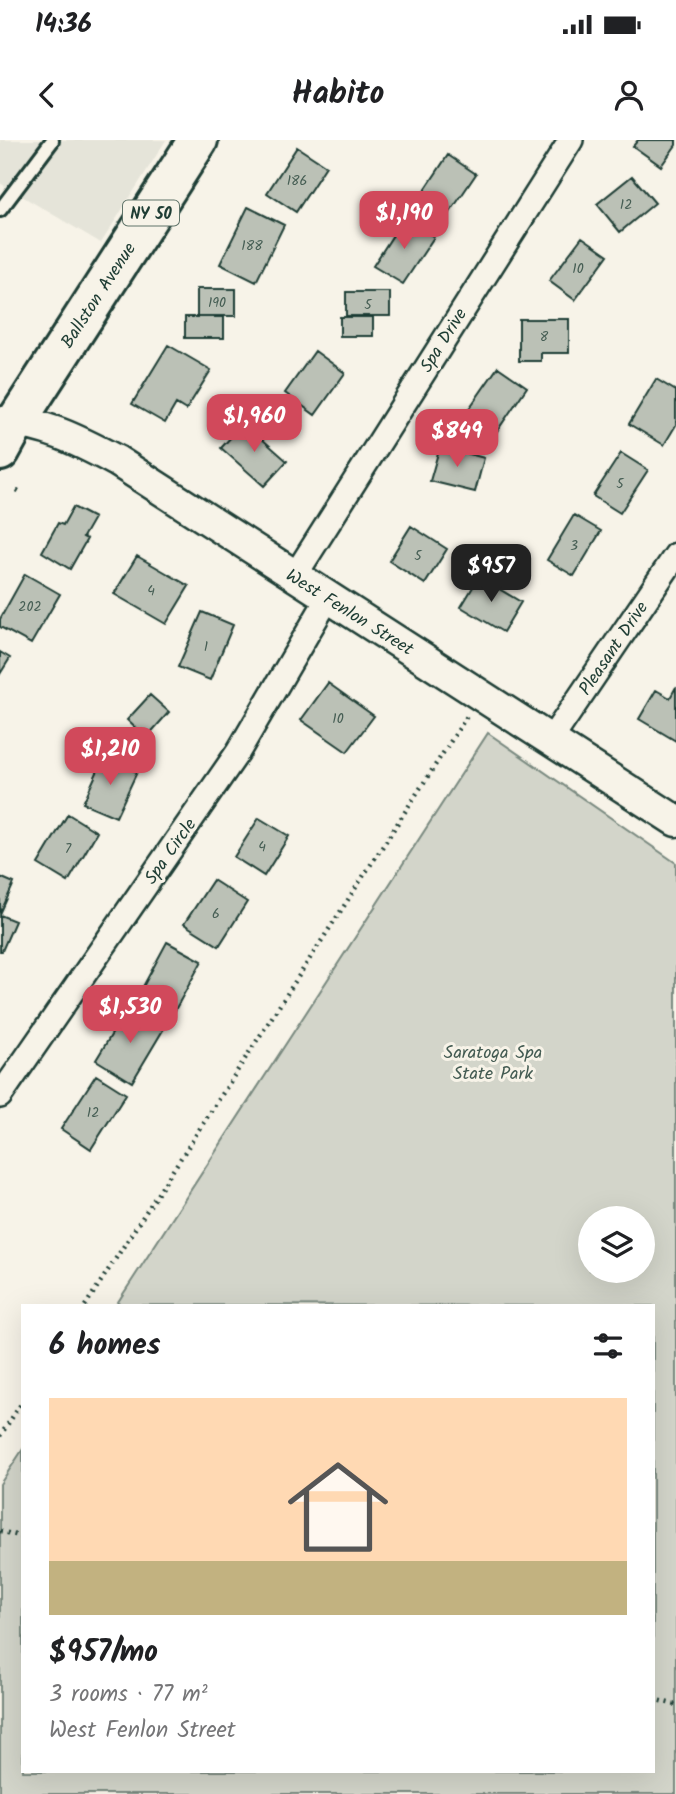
<!DOCTYPE html>
<meta charset="utf-8">
<style>
:root{--surface:#fff;--page:#f6f6f6;--text:#202124;--muted:#757577;--accent:#d1495b}
body{margin:0;font-family:Kalam,sans-serif;background:var(--page);color:var(--text);height:100vh;display:flex;flex-direction:column;font-size:26px;white-space:nowrap}
*{box-sizing:border-box;margin:0}
p{font-size:23px;color:var(--muted)}
.icon{flex:none;width:38px;height:38px;fill:none;stroke:currentColor;stroke-width:2;stroke-linecap:round;stroke-linejoin:round}
.map{position:relative;flex:1;overflow:hidden}
.side{position:absolute;left:21px;top:1164px;width:634px;height:469px;display:flex;flex-direction:column;background:var(--surface);border-radius:0px;box-shadow:0 7px 28px #0002}
.side>*{flex:none}
.tools{position:absolute;left:578px;top:1066px;display:grid;gap:14px}
.tools a{display:grid;place-items:center;width:77px;height:77px;border-radius:50%;background:var(--surface);box-shadow:0 7px 28px #0002;font-size:35px}
.price{position:absolute;translate:-50% -60px;padding:0 16px;border-radius:14px;background:var(--accent);color:#fff;font-size:23px;line-height:46px;filter:drop-shadow(0 2px 4px #0008)}
.price::after{content:'';position:absolute;left:50%;top:42px;width:21px;height:16px;margin-left:-10px;background:inherit;clip-path:polygon(0 0,100% 0,50% 100%)}
.price.active{background:#222;color:#fff}
ul{padding:0;list-style:none}
li{display:grid;align-content:center;gap:14px;height:371px;padding:0 28px}
li span{display:grid;place-items:center;height:217px;border-radius:0px;color:#555}
li>.icon{margin-inline-start:auto}
span .icon{width:126px;height:126px;fill:#fffc;stroke-width:1}
li b{font-size:30px}
h2{display:flex;justify-content:space-between;align-items:center;height:84px;padding:0 28px;font-size:30px}
.status{display:flex;justify-content:space-between;align-items:center;height:49px;padding:0 35px;background:var(--surface);direction:ltr}
.status svg{height:19px;fill:currentColor}
header{display:flex;justify-content:space-between;align-items:center;height:91px;padding:0 28px;background:var(--surface);font-size:32px;font-weight:800}
.map>svg:first-child{display:block}
</style>
<div class="status"><b>14:36</b><svg viewBox="0 0 49 12"><path d="M0 12V9h3v3zM5 12V6h3v6zM10 12V3h3v9zM15 12V0h3v12zM26 1h20v11H26zM47 4h2v5h-2z"/></svg></div>
<header><svg class="icon" aria-label="back" viewBox="0 0 24 24"><path d="M15 5l-7 7 7 7"/></svg>Habito<svg class="icon" aria-label="person" viewBox="0 0 24 24"><circle cx="12" cy="8" r="4"/><path d="M4 21q1-7 8-7t8 7"/></svg></header>
<div class="map">
<svg width="676" height="1654" viewBox="0 0 676 1654">
<rect width="100%" height="100%" fill="#f7f3e8"/>
<filter id="ink" filterUnits="userSpaceOnUse"><feTurbulence type="fractalNoise" baseFrequency=".0143" numOctaves="2"/><feDisplacementMap in="SourceGraphic" scale="14" xChannelSelector="R" yChannelSelector="G"/><feConvolveMatrix kernelMatrix="1 2 1 2 8 2 1 2 1" color-interpolation-filters="sRGB"/></filter>
<g filter="url(#ink)">
<path fill="#e5e4d9" d="M 0,0 L 166,0 L 101,103 L 0,43 Z"/>
<path fill="#d3d5ca" stroke="#79897f" stroke-width="2" fill-rule="evenodd" d="M 488,593 L 676,723 L 676,1654 L 0,1654 L 0,1344 L 23,1309 L 23,1631 L 653,1631 L 653,1166 L 116,1165 ZM 590,1078 L 642,1078 L 642,1130 L 590,1130 Z"/>
<path fill="#bbc1b6" stroke="#1f3d34" stroke-width="2" d="M 638,0 L 676,0 L 676,5 L 661,26 L 633,6 Z
M 297,7 L 326,26 L 296,72 L 267,53 Z
M 448,15 L 476,34 L 445,80 L 417,62 Z
M 632,36 L 655,63 L 620,92 L 597,64 Z
M 248,67 L 284,85 L 256,142 L 220,124 Z
M 404,78 L 434,97 L 403,144 L 373,126 Z
M 582,97 L 608,115 L 575,160 L 549,141 Z
M 197,149 L 236,149 L 236,176 L 197,176 Z
M 346,152 L 390,152 L 390,176 L 346,176 Z
M 185,177 L 224,177 L 224,198 L 185,198 Z
M 340,177 L 373,177 L 373,196 L 340,196 Z
M 519,179 L 569,179 L 569,213 L 541,213 L 541,221 L 519,221 Z
M 168,205 L 211,230 L 186,270 L 176,264 L 165,283 L 132,264 Z
M 315,211 L 345,233 L 315,275 L 285,253 Z
M 498,227 L 527,247 L 495,294 L 466,273 Z
M 656,239 L 676,251 L 676,285 L 664,305 L 629,284 Z
M 244,283 L 287,321 L 264,346 L 221,308 Z
M 440,306 L 484,318 L 475,352 L 430,341 Z
M 621,313 L 648,330 L 620,373 L 593,356 Z
M 73,367 L 94,378 L 83,397 L 87,399 L 70,429 L 42,412 L 58,383 L 63,385 Z
M 574,375 L 601,391 L 574,436 L 547,420 Z
M 411,386 L 447,409 L 425,444 L 389,421 Z
M 137,416 L 189,446 L 166,484 L 114,454 Z
M 25,434 L 60,454 L 31,504 L 0,487 L 0,479 Z
M 479,437 L 521,462 L 503,492 L 461,467 Z
M 202,472 L 233,485 L 210,540 L 178,527 Z
M 0,512 L 10,518 L 0,534 Z
M 328,543 L 374,576 L 347,612 L 301,580 Z
M 676,547 L 676,601 L 639,579 L 656,550 L 670,558 Z
M 150,555 L 169,572 L 146,598 L 127,580 Z
M 104,617 L 137,632 L 116,677 L 83,663 Z
M 68,674 L 97,692 L 68,742 L 38,724 Z
M 259,678 L 289,696 L 264,736 L 234,717 Z
M 0,737 L 14,743 L 0,774 Z
M 213,740 L 247,762 L 219,806 L 184,784 Z
M 0,775 L 15,781 L 2,811 L 0,811 Z
M 167,802 L 202,821 L 174,872 L 139,854 Z
M 127,869 L 163,890 L 132,942 L 96,920 Z
M 96,935 L 126,954 L 91,1009 L 61,989 Z"/>
<g fill="none" stroke-linecap="round" stroke-linejoin="round">
<defs>
<path id="service" d="M 0,70 L 52,1"/>
<path id="minor" d="M 294,437 L 571,0
M 550,601 L 676,415
M 0,956 L 238,612 L 328,458"/>
<path id="tertiary" d="M 0,282 C 40,280 83,303 117,321 L 676,681"/>
<path id="trunk" d="M 0,311 L 16,282 L 198,0"/>
</defs>
<use href="#service" stroke="#1f3d34" stroke-width="18"/>
<use href="#minor" stroke="#1f3d34" stroke-width="28"/>
<use href="#tertiary" stroke="#1f3d34" stroke-width="35"/>
<use href="#trunk" stroke="#1f3d34" stroke-width="44"/>
<path stroke="#1f3d34" stroke-width="4.5" stroke-dasharray="2 5" stroke-linecap="butt" d="M 17,350 L 22,353
M 85,1166 L 467,576
M 0,1296 L 23,1261
M 0,1391 L 23,1397
M 653,1559 L 676,1565"/>
<use href="#service" stroke="#f7f3e8" stroke-width="12"/>
<use href="#minor" stroke="#f7f3e8" stroke-width="23"/>
<use href="#tertiary" stroke="#f7f3e8" stroke-width="30"/>
<use href="#trunk" stroke="#f7f3e8" stroke-width="38"/>
</g>
</g>
<g text-anchor="middle" stroke-width="6" stroke-linejoin="round" paint-order="stroke">
<g font-size="14" fill="#465e54">
<text x="297" y="45">186</text>
<text x="626" y="69">12</text>
<text x="252" y="110">188</text>
<text x="578" y="133">10</text>
<text x="217" y="167">190</text>
<text x="368" y="169">5</text>
<text x="544" y="201">8</text>
<text x="620" y="348">5</text>
<text x="574" y="410">3</text>
<text x="418" y="420">5</text>
<text x="151" y="455">4</text>
<text x="30" y="471">202</text>
<text x="206" y="511">1</text>
<text x="338" y="583">10</text>
<text x="262" y="711">4</text>
<text x="68" y="713">7</text>
<text x="216" y="778">6</text>
<text x="93" y="977">12</text>
</g>
<rect fill="#f7f3e8" stroke="#60746a" stroke-width="2" x="123" y="60.5" width="56" height="25" rx="5"/>
<g font-size="16" font-weight="bold" fill="#1f3d34">
<text x="151" y="79">NY 50</text>
</g>
<g font-size="18" fill="#1f3d34" stroke="#f7f3e8">
<text transform="translate(98 155) rotate(-57)" y="6">Ballston Avenue</text>
<text transform="translate(443 200) rotate(-58)" y="6">Spa Drive</text>
<text transform="translate(350 472) rotate(32)" y="6">West Fenlon Street</text>
<text transform="translate(613 508) rotate(-56)" y="6">Pleasant Drive</text>
<text transform="translate(170 711) rotate(-55)" y="6">Spa Circle</text>
</g>
<g font-size="18" fill="#435b52" stroke="#f7f3e8">
<text x="493" y="918">Saratoga Spa<tspan x="493" dy="21">State Park</tspan></text>
</g>
</g>
</svg>
<div class="tools">
<a><svg class="icon" aria-label="layers" viewBox="0 0 24 24"><path d="M12 4l9 5-9 5-9-5zM3 14l9 5 9-5"/></svg></a>
</div>
<b class="price" style="left:404px;top:111px">$1,190</b>
<b class="price" style="left:254px;top:314px">$1,960</b>
<b class="price" style="left:457px;top:329px">$849</b>
<b class="price active" style="left:491px;top:464px">$957</b>
<b class="price" style="left:110px;top:647px">$1,210</b>
<b class="price" style="left:130px;top:905px">$1,530</b>
<section class="side">
<h2>6 homes<svg class="icon" aria-label="filters" viewBox="0 0 24 24"><path d="M4 7h16M4 17h16"/><circle cx="9" cy="7" r="2"/><circle cx="15" cy="17" r="2"/></svg></h2>
<ul>
<li><span style="background:linear-gradient(#ffd9b3 75%,#c2b280 0)"><svg class="icon" aria-label="home" viewBox="0 0 24 24"><path d="M3 11l9-7 9 7M6 9v11h12V9"/></svg></span><div><b>$957/mo</b><p>3 rooms · 77 m²</p><p>West Fenlon Street</p></div></li>
</ul>
</section>
</div>
